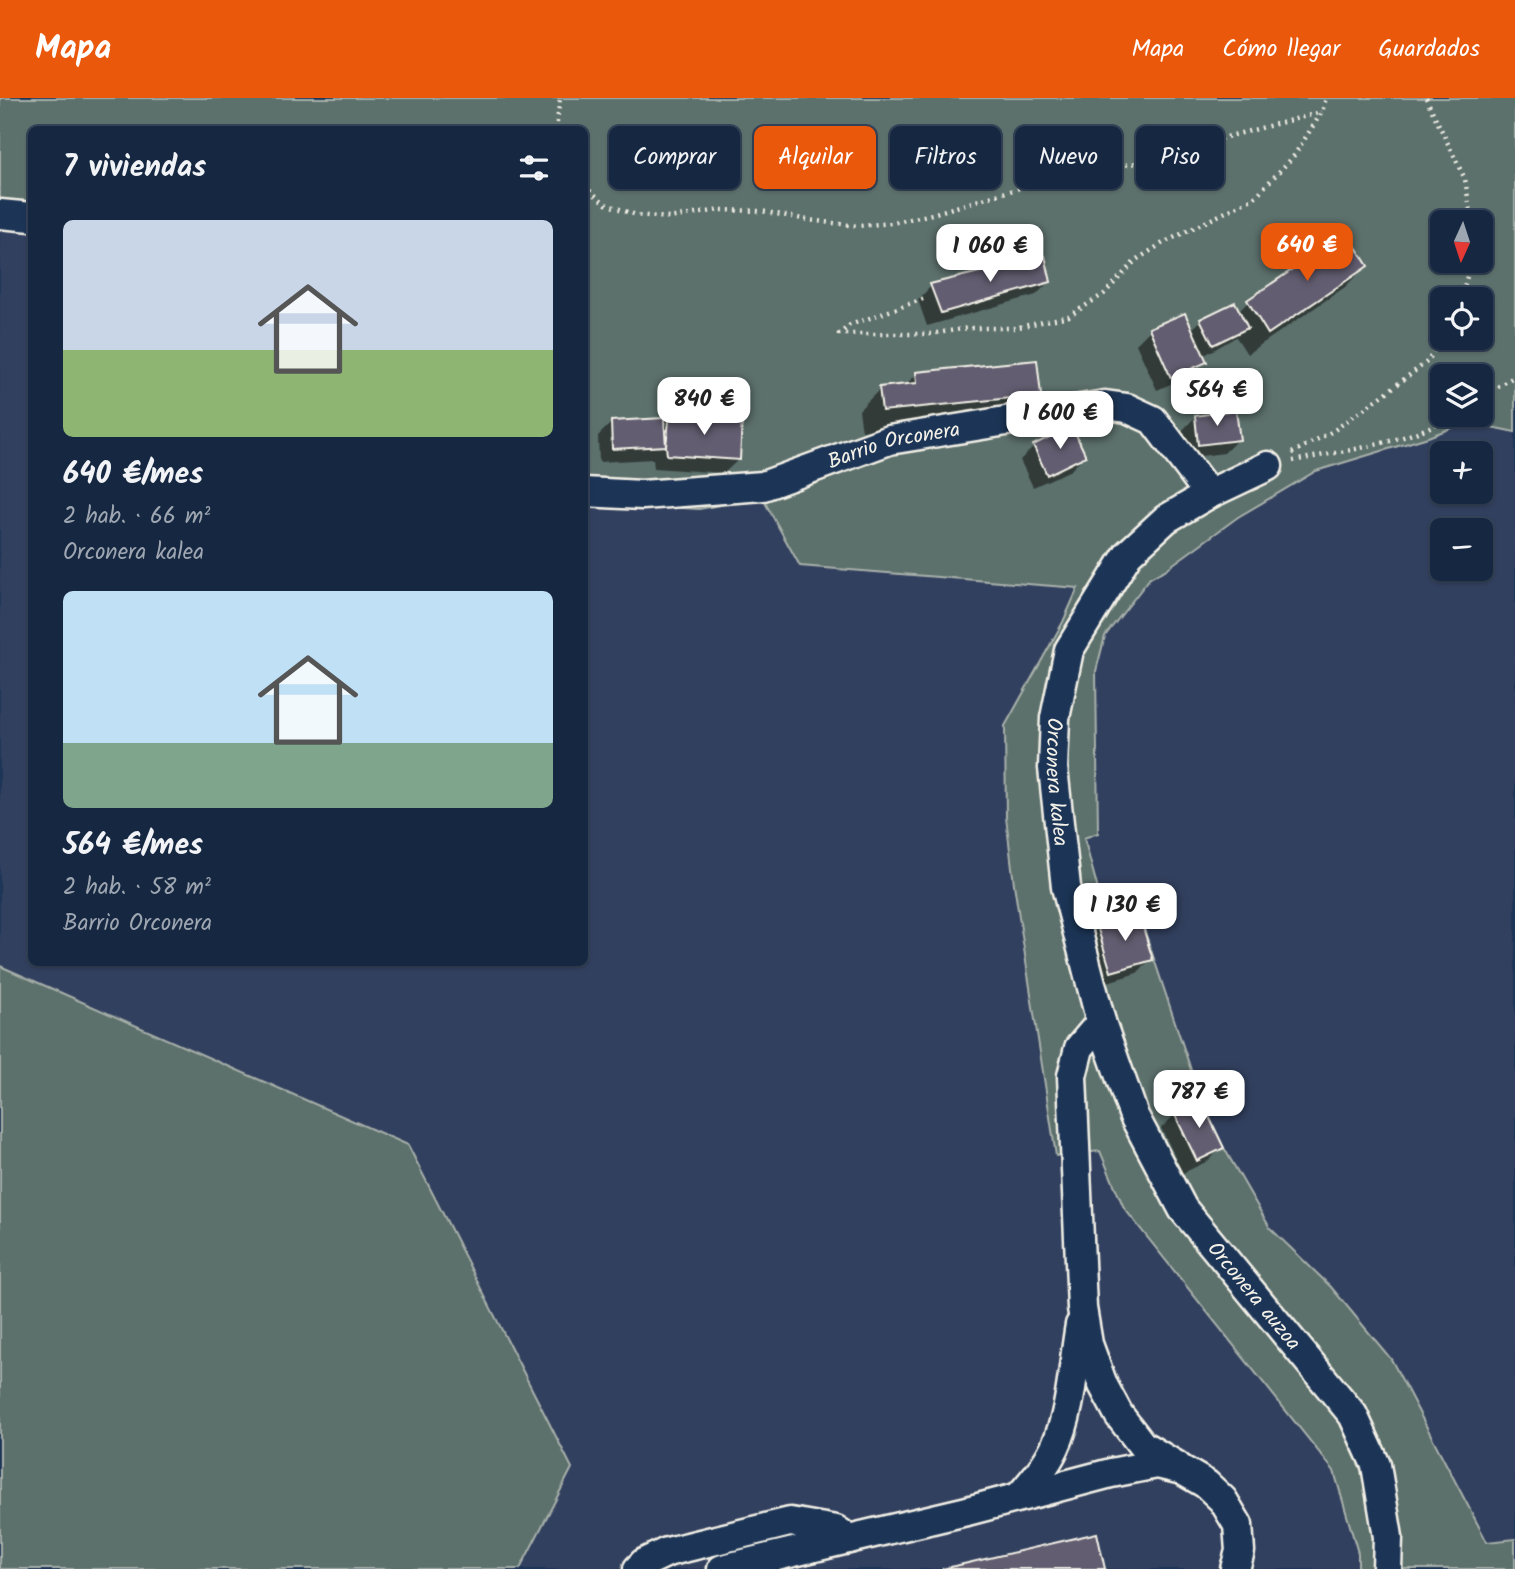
<!DOCTYPE html>
<html lang="es">
<meta charset="utf-8">
<style>
:root{--surface:#162841;--page:#1f3048;--text:#f1f3f6;--muted:#9ea6b1;--line:#35445a;--accent:#ea580c}
body{margin:0;font-family:Kalam,sans-serif;background:var(--page);color:var(--text);height:100vh;display:flex;flex-direction:column;font-size:26px;white-space:nowrap}
*{box-sizing:border-box;margin:0}
p{font-size:23px;color:var(--muted)}
.icon{flex:none;width:38px;height:38px;fill:none;stroke:currentColor;stroke-width:2;stroke-linecap:round;stroke-linejoin:round}
.map{position:relative;flex:1;overflow:hidden}
.panel{position:absolute;left:28px;top:28px;width:560px;height:840px;display:flex;flex-direction:column;background:var(--surface);border-radius:10px;box-shadow:0 2px 5px #0004,0 0 0 2px var(--line)}
.panel>*{flex:none}
.banner{position:absolute;left:609px;top:28px;width:665px;height:63px;display:flex;gap:14px}
.needle{width:46px;rotate:183deg}
.controls{position:absolute;left:1430px;top:112px;display:grid;gap:14px}
.controls a{display:grid;place-items:center;width:63px;height:63px;border-radius:10px;background:var(--surface);box-shadow:0 2px 5px #0004,0 0 0 2px var(--line);font-size:35px}
.price{position:absolute;translate:-50% -60px;padding:0 16px;border-radius:14px;background:#fff;color:#222;font-size:23px;line-height:46px;filter:drop-shadow(0 2px 4px #0008)}
.price::after{content:'';position:absolute;left:50%;top:42px;width:21px;height:16px;margin-left:-10px;background:inherit;clip-path:polygon(0 0,100% 0,50% 100%)}
.price.on{background:var(--accent);color:#fff}
ul{padding:0;list-style:none}
li{display:grid;align-content:center;gap:14px;height:371px;padding:0 35px}
li span{display:grid;place-items:center;height:217px;border-radius:10px;color:#555}
li>.icon{margin-inline-start:auto}
span .icon{width:126px;height:126px;fill:#fffc;stroke-width:1}
li b{font-size:30px}
h2{display:flex;justify-content:space-between;align-items:center;height:84px;padding:0 35px;font-size:30px}
.tag{padding:0 24px;border-radius:10px;background:var(--surface);box-shadow:0 2px 5px #0004,0 0 0 2px var(--line);font-size:24px;line-height:63px}
.tag.on{background:var(--accent);color:#fff}
header{display:flex;align-items:center;gap:42px;box-sizing:border-box;height:98px;padding:0 35px;background:var(--accent);color:#fff}
header strong{font-size:33px}
nav{display:flex;gap:38px;margin-inline-start:auto;font-size:24px}
.map>svg:first-child{display:block}
</style>
<header>
<strong>Mapa</strong>
<nav><a>Mapa</a><a>Cómo llegar</a><a>Guardados</a></nav>
</header>
<div class="map">
<svg width="1515" height="1471" viewBox="0 0 1515 1471">
<rect width="100%" height="100%" fill="#1d3557"/>
<filter id="ink" filterUnits="userSpaceOnUse"><feTurbulence type="fractalNoise" baseFrequency=".0143" numOctaves="2"/><feDisplacementMap in="SourceGraphic" scale="14" xChannelSelector="R" yChannelSelector="G"/><feConvolveMatrix kernelMatrix="1 2 1 2 8 2 1 2 1" color-interpolation-filters="sRGB"/></filter>
<g filter="url(#ink)">
<path fill="#32415e" fill-rule="evenodd" d="M 0,130 L 32,133 L 32,864 L 584,864 L 585,404 L 762,399 L 800,468 L 1079,489 L 1063,524 L 1006,719 L 1014,786 L 1056,1058 L 1100,1052 L 1124,1110 L 1334,1373 L 1358,1455 L 1358,1471 L 520,1471 L 571,1370 L 408,1047 L 0,868 Z
M 1467,324 L 1515,334 L 1515,1441 L 1487,1444 L 1391,1261 L 1331,1189 L 1270,1130 L 1224,1050 L 1201,1002 L 1153,862 L 1107,826 L 1084,740 L 1098,735 L 1096,573 L 1105,538 L 1150,480 L 1165,472 L 1238,419 L 1316,373 L 1428,339 ZM 1442,355 L 1480,355 L 1480,394 L 1442,394 ZM 1442,432 L 1480,432 L 1480,471 L 1442,471 Z"/>
<path fill="#5b706c" stroke="#a8b0aa" stroke-width="2" fill-rule="evenodd" d="M 0,0 L 1515,0 L 1515,334 L 1467,324 L 1428,339 L 1316,373 L 1238,419 L 1165,472 L 1150,480 L 1105,538 L 1096,573 L 1098,735 L 1084,740 L 1107,825 L 1139,816 L 1201,1002 L 1224,1050 L 1270,1130 L 1331,1189 L 1391,1261 L 1487,1444 L 1515,1441 L 1515,1471 L 1358,1471 L 1358,1455 L 1334,1373 L 1124,1110 L 1100,1053 L 1056,1058 L 1014,786 L 1006,719 L 1005,628 L 1063,524 L 1078,490 L 800,468 L 762,399 L 699,411 L 585,404 L 584,32 L 32,32 L 31,133 L 0,130 ZM 1442,124 L 1480,124 L 1480,163 L 1442,163 ZM 1442,201 L 1480,201 L 1480,240 L 1442,240 ZM 1442,278 L 1480,278 L 1480,317 L 1442,317 Z
M 0,868 L 408,1047 L 572,1370 L 520,1471 L 0,1471 Z"/>
<path fill="#0007" d="M 1347,137 L 1366,168 L 1345,189 L 1247,256 L 1236,239 L 1203,258 L 1205,263 L 1191,277 L 1157,292 L 1136,246 L 1150,232 L 1184,217 L 1191,232 L 1201,223 L 1238,214 L 1248,204 Z
M 1050,183 L 1036,197 L 927,228 L 918,202 L 931,188 Z
M 917,276 L 1039,296 L 1018,317 L 862,333 L 859,312 L 880,291 L 904,288 Z
M 671,316 L 738,362 L 724,375 L 654,370 L 653,361 L 599,364 L 598,338 L 611,325 L 663,325 Z
M 1195,319 L 1238,341 L 1224,355 L 1185,360 L 1182,333 Z
M 1034,348 L 1084,358 L 1071,372 L 1033,389 L 1020,362 Z
M 1098,830 L 1151,861 L 1137,875 L 1098,887 L 1085,844 Z
M 1175,1017 L 1222,1049 L 1208,1063 L 1183,1075 L 1161,1030 Z"/>
<path fill="#625d70" stroke="#f4f1e8" stroke-width="2" d="M 1347,135 L 1368,168 L 1268,236 L 1247,202 Z
M 1045,158 L 1051,184 L 941,215 L 930,186 Z
M 1235,204 L 1248,230 L 1213,247 L 1200,221 Z
M 1185,215 L 1207,264 L 1171,280 L 1149,230 Z
M 1037,262 L 1041,297 L 882,313 L 879,289 L 917,285 L 916,274 Z
M 1236,312 L 1240,342 L 1198,347 L 1195,318 Z
M 670,315 L 742,320 L 740,362 L 667,357 L 666,348 Z
M 664,320 L 666,348 L 612,351 L 611,323 Z
M 1072,328 L 1086,358 L 1047,377 L 1033,347 Z
M 1139,816 L 1153,862 L 1111,874 L 1097,828 Z
M 1201,1002 L 1224,1050 L 1197,1063 L 1174,1015 Z
M 1097,1435 L 1105,1471 L 942,1471 Z"/>
<g fill="none" stroke-linecap="round" stroke-linejoin="round">
<defs>
<g id="minor">
<path d="M 0,116 L 32,119"/>
<path id="s1" d="M 1268,368 L 1209,396 L 1166,421 L 1128,456 L 1069,552 L 1055,620 L 1053,670 L 1066,789 L 1101,924 L 1134,1018 L 1183,1111 L 1353,1317 L 1376,1367 L 1388,1439 L 1387,1471"/>
<path id="s2" d="M 584,394 L 642,397 L 763,388 L 889,342 L 1105,307 L 1127,310 L 1153,322 L 1209,396"/>
<path d="M 1101,924 L 1079,950 L 1072,978 L 1082,1210 L 1088,1246 L 1103,1287 L 1119,1317 L 1142,1347 L 1177,1368"/>
<path d="M 1020,1398 C 1033,1383 1046,1368 1055,1349 C 1072,1313 1073,1266 1080,1227"/>
<path d="M 638,1471 L 644,1465 L 667,1454 L 790,1424 L 836,1432 L 849,1441"/>
<path d="M 722,1471 L 967,1413 L 1111,1375 L 1157,1366 L 1182,1372 L 1206,1386 L 1223,1402 L 1238,1427 L 1240,1453 L 1235,1471"/>
</g>
</defs>
<use href="#minor" stroke="#f4f1e8" stroke-width="33"/>
<path stroke="#f4f1e8" stroke-width="4.5" stroke-dasharray="2 5" stroke-linecap="butt" d="M 1426,0 L 1465,81 L 1472,124
M 556,32 L 560,0
M 584,88 L 606,106 L 636,117 L 669,120 L 720,112 L 761,113 L 808,122 L 857,128 L 892,125 L 932,116 L 1071,75 L 1150,63 L 1207,44 L 1322,14
M 923,201 L 850,227 L 839,236 L 931,236 L 968,230 L 1014,230 L 1069,218 L 1104,196 L 1136,162 L 1163,145 L 1254,100 L 1293,59 L 1322,14 L 1326,0
M 1461,201 L 1471,163
M 1480,300 L 1515,278
M 1292,355 L 1333,333 L 1382,298 L 1428,263 L 1442,239
M 1293,363 C 1347,352 1405,346 1453,317"/>
<use href="#minor" stroke="#1d3557" stroke-width="28"/>
</g>
</g>
<g text-anchor="middle" stroke-width="6" stroke-linejoin="round" paint-order="stroke">
<g font-size="21" fill="#f4f1e8" stroke="#1d3557">
<text dy="7" stroke="none"><textPath href="#s2" startOffset="317">Barrio Orconera</textPath></text>
<text dy="7" stroke="none"><textPath href="#s1" startOffset="413">Orconera kalea</textPath></text>
<text dy="7" stroke="none"><textPath href="#s1" startOffset="975">Orconera auzoa</textPath></text>
</g>
</g>
</svg>
<div class="controls">
<a><svg class="needle" viewBox="-14 -14 28 28"><path d="M0-13l5 13h-10z" fill="#e53935"/><path d="M0 13l5-13h-10z" fill="#9ea6b1"/></svg></a>
<a><svg class="icon" aria-label="locate" viewBox="0 0 24 24"><circle cx="12" cy="12" r="6"/><path d="M12 2v4M12 18v4M2 12h4M18 12h4"/></svg></a>
<a><svg class="icon" aria-label="layers" viewBox="0 0 24 24"><path d="M12 4l9 5-9 5-9-5zM3 14l9 5 9-5"/></svg></a>
<a>+</a>
<a>−</a>
</div>
<b class="price on" style="left:1307px;top:185px">640 €</b>
<b class="price" style="left:990px;top:186px">1 060 €</b>
<b class="price" style="left:1217px;top:330px">564 €</b>
<b class="price" style="left:704px;top:339px">840 €</b>
<b class="price" style="left:1060px;top:353px">1 600 €</b>
<b class="price" style="left:1125px;top:845px">1 130 €</b>
<b class="price" style="left:1199px;top:1032px">787 €</b>
<div class="banner">
<a class="tag">Comprar</a>
<a class="tag on">Alquilar</a>
<a class="tag">Filtros</a>
<a class="tag">Nuevo</a>
<a class="tag">Piso</a>
</div>
<section class="panel">
<h2>7 viviendas<svg class="icon" aria-label="filters" viewBox="0 0 24 24"><path d="M4 7h16M4 17h16"/><circle cx="9" cy="7" r="2"/><circle cx="15" cy="17" r="2"/></svg></h2>
<ul>
<li><span style="background:linear-gradient(#c9d6e8 60%,#8fb573 0)"><svg class="icon" aria-label="home" viewBox="0 0 24 24"><path d="M3 11l9-7 9 7M6 9v11h12V9"/></svg></span><div><b>640 €/mes</b><p>2 hab. · 66 m²</p><p>Orconera kalea</p></div></li>
<li><span style="background:linear-gradient(#bfe0f5 70%,#7fa58c 0)"><svg class="icon" aria-label="home" viewBox="0 0 24 24"><path d="M3 11l9-7 9 7M6 9v11h12V9"/></svg></span><div><b>564 €/mes</b><p>2 hab. · 58 m²</p><p>Barrio Orconera</p></div></li>
</ul>
</section>
</div>
